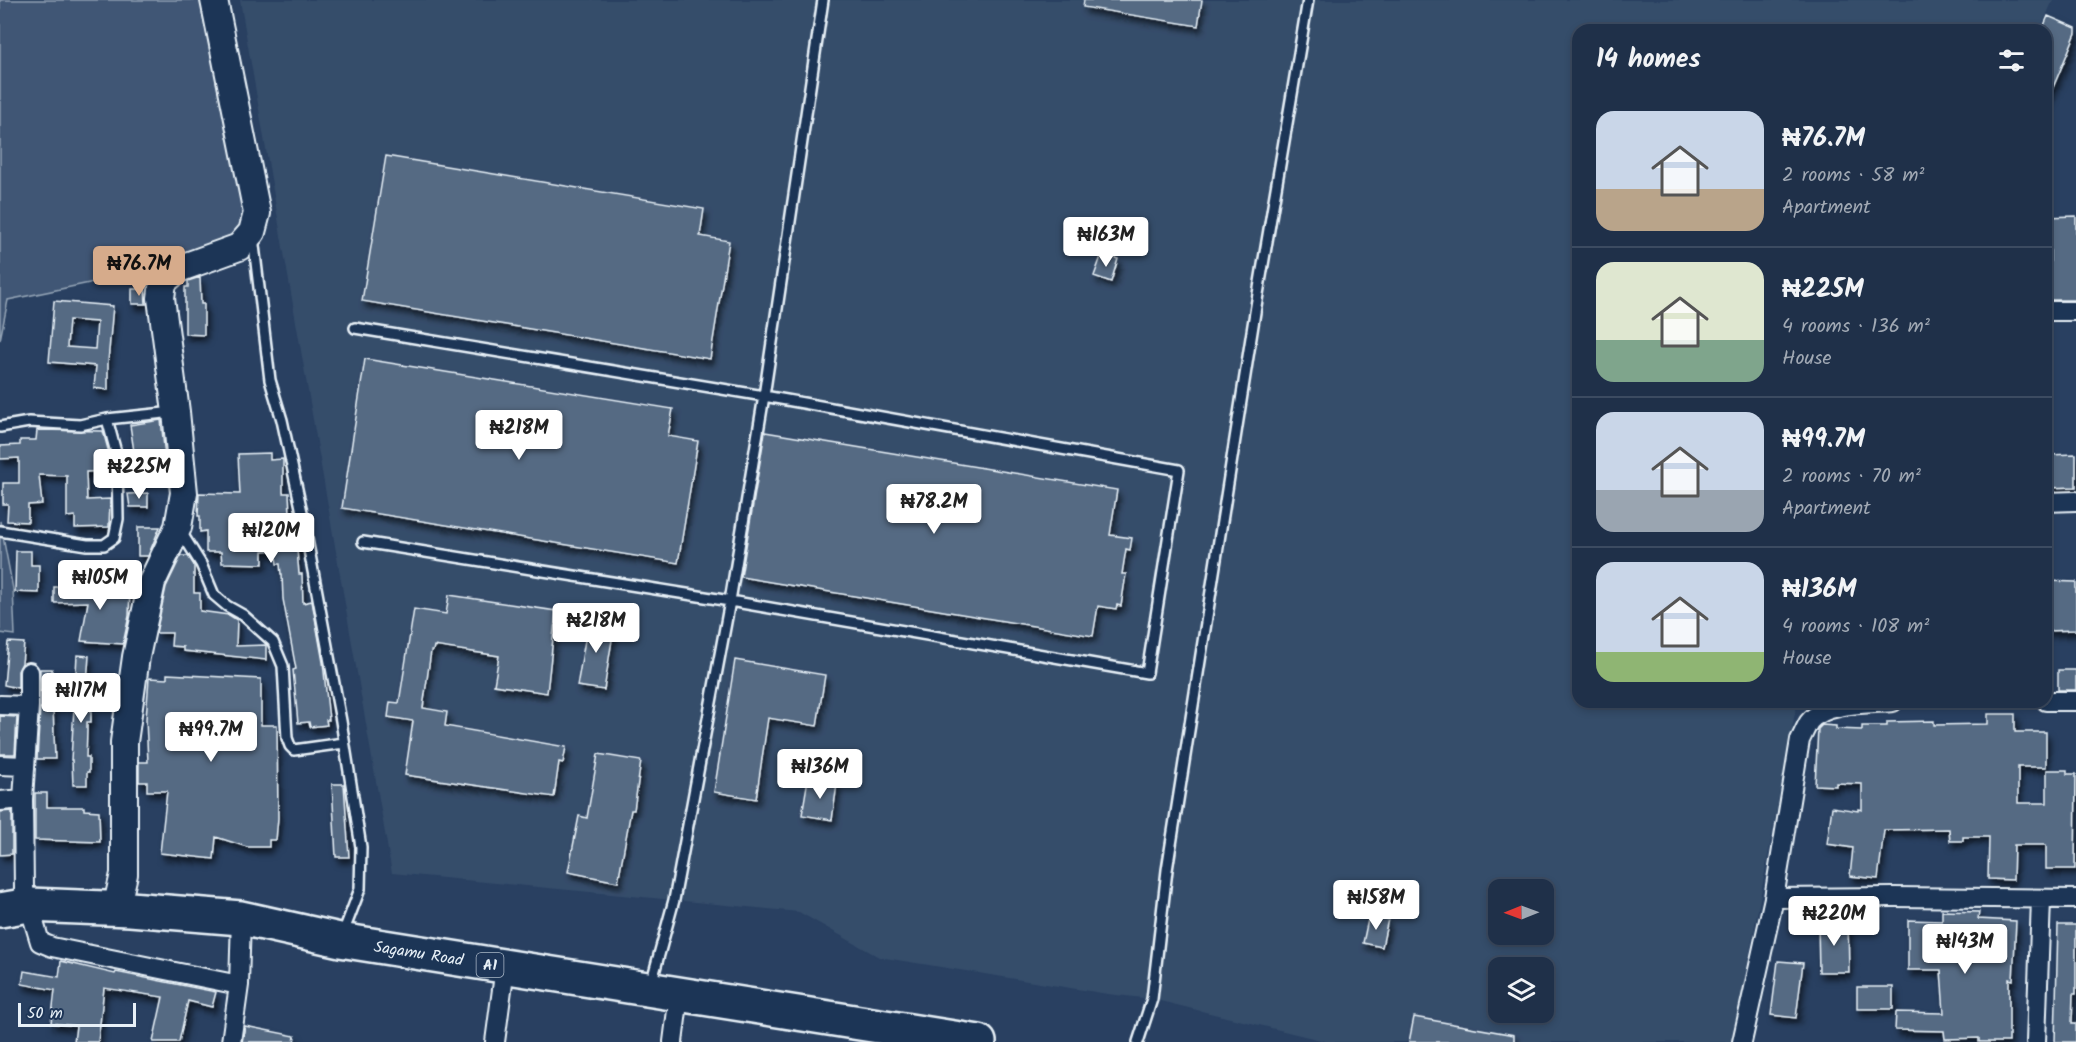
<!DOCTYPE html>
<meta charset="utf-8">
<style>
:root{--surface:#1f3049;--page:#273850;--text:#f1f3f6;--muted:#a1a9b4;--line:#3c4b61;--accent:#d6ab8b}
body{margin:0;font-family:Kalam,sans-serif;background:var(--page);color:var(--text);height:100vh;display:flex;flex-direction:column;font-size:22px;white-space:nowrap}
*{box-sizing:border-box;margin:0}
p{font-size:20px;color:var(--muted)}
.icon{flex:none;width:33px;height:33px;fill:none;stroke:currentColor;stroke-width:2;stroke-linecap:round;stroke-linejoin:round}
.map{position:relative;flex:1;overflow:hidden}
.side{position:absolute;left:1572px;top:24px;width:480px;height:684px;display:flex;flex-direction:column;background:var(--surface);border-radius:18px;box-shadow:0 3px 9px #0003,0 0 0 2px var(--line)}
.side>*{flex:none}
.needle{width:39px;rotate:269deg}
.controls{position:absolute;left:1488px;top:879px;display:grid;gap:12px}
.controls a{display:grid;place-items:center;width:66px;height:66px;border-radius:12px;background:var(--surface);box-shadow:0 3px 9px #0003,0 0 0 2px var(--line);font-size:30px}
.scale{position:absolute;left:18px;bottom:15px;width:118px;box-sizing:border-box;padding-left:6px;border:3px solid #e8f1f8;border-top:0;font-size:16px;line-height:21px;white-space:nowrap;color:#e8f1f8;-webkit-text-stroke:4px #1d3557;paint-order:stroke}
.price{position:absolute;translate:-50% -51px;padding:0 14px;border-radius:6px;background:#fff;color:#222;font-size:20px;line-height:39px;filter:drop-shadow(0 2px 3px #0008)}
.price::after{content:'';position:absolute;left:50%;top:36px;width:18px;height:14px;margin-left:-9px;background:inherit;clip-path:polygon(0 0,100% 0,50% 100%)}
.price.on{background:var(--accent);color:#111}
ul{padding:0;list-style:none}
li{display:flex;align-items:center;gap:18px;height:150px;padding:0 24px}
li+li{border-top:2px solid var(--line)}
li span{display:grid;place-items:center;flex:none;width:168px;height:120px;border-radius:18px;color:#555}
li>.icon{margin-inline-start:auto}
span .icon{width:72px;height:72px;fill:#fffc;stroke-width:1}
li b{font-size:26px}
h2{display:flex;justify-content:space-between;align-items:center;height:72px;padding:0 24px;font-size:26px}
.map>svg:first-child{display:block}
</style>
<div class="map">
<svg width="2076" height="1042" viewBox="0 0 2076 1042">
<defs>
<filter id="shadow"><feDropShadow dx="3" dy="5.5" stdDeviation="3" flood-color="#0009"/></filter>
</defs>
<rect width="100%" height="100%" fill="#294061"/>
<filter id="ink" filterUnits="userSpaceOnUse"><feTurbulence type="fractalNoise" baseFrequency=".0167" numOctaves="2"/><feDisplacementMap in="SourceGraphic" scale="12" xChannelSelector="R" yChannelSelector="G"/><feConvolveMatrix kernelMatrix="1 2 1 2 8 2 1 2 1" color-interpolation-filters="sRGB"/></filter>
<g filter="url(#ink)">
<path fill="#364d6b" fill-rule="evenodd" d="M 240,0 L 2053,0 L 2040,30 L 1578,30 L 1578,702 L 1797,702 L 1733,1042 L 1329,1042 L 1152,999 L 1108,994 L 879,957 L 799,912 L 392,873 ZM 1498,890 L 1544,890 L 1544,934 L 1498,934 ZM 1498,968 L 1544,968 L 1544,1012 L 1498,1012 Z"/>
<path fill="#415774" stroke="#94a4b6" stroke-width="1.5" d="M 0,0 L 211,0 L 253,249 L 8,300 L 0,340 Z
M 0,521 L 13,589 L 15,635 L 0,633 Z"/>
<path fill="#556a83" stroke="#e8f1f8" stroke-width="1.5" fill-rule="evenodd" filter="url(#shadow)" d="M 1084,0 L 1202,0 L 1198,26 L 1083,7 Z
M 2048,16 L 2076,28 L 2076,33 L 2046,104 L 2046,30 L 2042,30 Z
M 386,156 L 704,209 L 700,236 L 729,241 L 710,359 L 362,301 Z
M 2076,216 L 2076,300 L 2050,300 L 2050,231 L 2046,231 L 2046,217 Z
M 1102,254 L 1118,259 L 1111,282 L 1094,276 Z
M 200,277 L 201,304 L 204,304 L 204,335 L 185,334 L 185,287 L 188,287 L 188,281 Z
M 132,289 L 145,289 L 146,304 L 132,304 Z
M 54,301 L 113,306 L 108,362 L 108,390 L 94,388 L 96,366 L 49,362 ZM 69,320 L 97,322 L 95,349 L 67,347 Z
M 365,359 L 673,409 L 668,436 L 698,441 L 678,563 L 342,508 Z
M 161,420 L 166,466 L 148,469 L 148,479 L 127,482 L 124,460 L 135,458 L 130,425 Z
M 37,430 L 103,431 L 109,453 L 110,471 L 86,472 L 87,500 L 110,499 L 109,527 L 75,528 L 75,516 L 67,517 L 67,476 L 39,475 L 42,504 L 28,505 L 28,522 L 7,521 L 8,504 L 3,504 L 3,483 L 19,483 L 19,458 L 0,459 L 0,446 L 20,445 L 20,440 L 36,440 Z
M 765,432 L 1117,490 L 1110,535 L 1132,538 L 1130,550 L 1126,549 L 1122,574 L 1126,574 L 1121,606 L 1117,605 L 1116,609 L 1098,606 L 1093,636 L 741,577 Z
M 270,453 L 270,460 L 283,459 L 283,493 L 289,493 L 290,515 L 296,514 L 301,550 L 297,550 L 299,574 L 302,574 L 303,603 L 312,601 L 323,662 L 329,720 L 326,720 L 327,725 L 310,727 L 309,722 L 298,723 L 293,670 L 296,669 L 283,599 L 282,574 L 281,574 L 280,564 L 277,564 L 275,550 L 263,551 L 263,564 L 222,563 L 221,552 L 206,552 L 206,531 L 200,532 L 200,516 L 198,516 L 199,493 L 240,494 L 238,454 Z
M 2076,454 L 2076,487 L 2046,488 L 2048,455 Z
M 148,493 L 148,507 L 130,507 L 128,494 Z
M 138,527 L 160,527 L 148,556 L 138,556 Z
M 16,551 L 31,551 L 31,565 L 39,565 L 39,593 L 15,592 Z
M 181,556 L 188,556 L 194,565 L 194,593 L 200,593 L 200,611 L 229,615 L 237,620 L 236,646 L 266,645 L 266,660 L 183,651 L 183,647 L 171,646 L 172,633 L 156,633 L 166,587 Z
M 2046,581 L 2076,582 L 2076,630 L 2046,631 Z
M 54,587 L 130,587 L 129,616 L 123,644 L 81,641 L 88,602 L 54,603 Z
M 449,595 L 556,611 L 547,693 L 494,685 L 499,656 L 434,646 L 433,651 L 431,651 L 423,708 L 447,712 L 445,726 L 566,747 L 563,763 L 559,762 L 554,797 L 405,775 L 413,721 L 388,717 L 390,702 L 399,703 L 414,609 L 446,614 Z
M 589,617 L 615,621 L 604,690 L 577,686 Z
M 8,642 L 24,643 L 22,663 L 18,671 L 18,688 L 4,685 Z
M 77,655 L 89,656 L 85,708 L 91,708 L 91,722 L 87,722 L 87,731 L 86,757 L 89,757 L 89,772 L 87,772 L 87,785 L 73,785 L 72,760 L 71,760 Z
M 735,660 L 825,675 L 817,726 L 768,718 L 756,799 L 714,792 Z
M 40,669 L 52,669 L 53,693 L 40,691 Z
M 2058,670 L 2076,670 L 2076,690 L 2058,690 Z
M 167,674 L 261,679 L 261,725 L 277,725 L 278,818 L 276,840 L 269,840 L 269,847 L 247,847 L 216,837 L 214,859 L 160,853 L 167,791 L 147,791 L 147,782 L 139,782 L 139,762 L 148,762 L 146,719 L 149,678 L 167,679 Z
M 40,708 L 53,708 L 55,759 L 37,759 Z
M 1988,714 L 2015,714 L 2015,732 L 2046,732 L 2046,767 L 2018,767 L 2018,803 L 2047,803 L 2047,770 L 2067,770 L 2067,774 L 2076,774 L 2075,869 L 2046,869 L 2046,845 L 2014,845 L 2013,880 L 1988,879 L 1989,837 L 1963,837 L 1963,841 L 1950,841 L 1949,829 L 1884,830 L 1878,879 L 1850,876 L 1853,848 L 1827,844 L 1832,807 L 1858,811 L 1858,809 L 1862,810 L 1862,784 L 1836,783 L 1836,786 L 1815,785 L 1818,729 L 1822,725 L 1836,726 L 1836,729 L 1862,730 L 1862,726 L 1887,726 L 1887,722 L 1934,721 L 1934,725 L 1988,724 Z
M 0,716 L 17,717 L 15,754 L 0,754 Z
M 598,754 L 641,761 L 634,810 L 631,810 L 618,882 L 568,872 L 579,816 L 587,818 Z
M 808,779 L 837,784 L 832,820 L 802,815 Z
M 332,784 L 344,784 L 349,857 L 336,857 Z
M 35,793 L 47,793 L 47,807 L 84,807 L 84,810 L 99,811 L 100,842 L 35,840 Z
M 12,811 L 12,854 L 0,855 L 0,812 Z
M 1942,911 L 1979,912 L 1978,919 L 2016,921 L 2013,980 L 2009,979 L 2009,1042 L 1979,1042 L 1979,1038 L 1945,1039 L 1944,1031 L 1895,1030 L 1896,1012 L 1944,1013 L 1941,970 L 1908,970 L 1908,920 L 1942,921 Z
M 1369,915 L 1388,919 L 1382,947 L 1363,943 Z
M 1848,922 L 1849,972 L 1819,972 L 1818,923 Z
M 2058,925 L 2076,925 L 2076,994 L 2073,994 L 2072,1023 L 2076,1023 L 2076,1042 L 2055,1042 Z
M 61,961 L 115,974 L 116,972 L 216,992 L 212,1007 L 188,1001 L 179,1042 L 153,1042 L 163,997 L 104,988 L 98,1042 L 74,1042 L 76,1026 L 51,1023 L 55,990 L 22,984 L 24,971 L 59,977 Z
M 1778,961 L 1803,963 L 1796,1018 L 1771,1015 Z
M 1857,987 L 1893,987 L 1893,1009 L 1857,1009 Z
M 1414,1017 L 1514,1035 L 1514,1042 L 1409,1042 Z
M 245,1026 L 295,1036 L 294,1042 L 242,1042 Z"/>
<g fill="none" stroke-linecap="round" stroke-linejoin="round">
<defs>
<path id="lane" d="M 253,237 L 270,380 L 282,420 L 302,512 L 341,721 L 361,847 L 360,889 L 342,936
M 355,328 L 764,396 L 1179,470 L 1147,673 L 730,601 L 363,542
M 0,427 L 29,422 L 80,425 L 107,419 L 174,412
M 0,531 L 87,545 L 104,545 L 114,538 L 118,519 L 117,456 L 107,419
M 181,532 L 201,564 L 214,595 L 227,606 L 243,615 L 273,642 L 283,666 L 287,738 L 290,746 L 294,750 L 344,743
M 651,984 L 674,900 L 730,601 L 764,396 L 823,0
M 1138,1042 L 1152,999 L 1167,870 L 1256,306 L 1308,0"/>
<path id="street" d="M 2046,311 L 2076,311
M 2046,502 L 2076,501
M 29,672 L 29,706 L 23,799 L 24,889 L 40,942 L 52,947 L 239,985
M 2046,701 L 2076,701
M 0,705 L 29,706
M 0,765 L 24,766
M 0,801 L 23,799
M 1774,898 L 1894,897 L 2076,899
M 231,1042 L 239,985 L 241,918
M 495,1042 L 505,967
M 673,1042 L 679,995
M 1742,1042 L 1774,898 L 1800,740 C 1803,734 1806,727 1809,722 C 1825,702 1870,704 1893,702
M 2036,1042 L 2041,899"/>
<path id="secondary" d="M 116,909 L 124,874 L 124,742 L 136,657 L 152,582 L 178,527 L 184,493 L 176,412 L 161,298 L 163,282 L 178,269 L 239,247 L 252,232 L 257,213 L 214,0"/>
<g id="highway">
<path id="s1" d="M 0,910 L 29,905 L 130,909 L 241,918 L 340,940 L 979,1042"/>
</g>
</defs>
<use href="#lane" stroke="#e8f1f8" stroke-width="14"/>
<use href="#street" stroke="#e8f1f8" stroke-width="22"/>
<use href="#secondary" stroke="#e8f1f8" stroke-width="30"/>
<use href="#highway" stroke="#e8f1f8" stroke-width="38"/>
<use href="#lane" stroke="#1d3557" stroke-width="9"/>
<use href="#street" stroke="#1d3557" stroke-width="18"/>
<use href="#secondary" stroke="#1d3557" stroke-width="26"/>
<use href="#highway" stroke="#1d3557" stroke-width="33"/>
</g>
</g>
<g text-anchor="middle" stroke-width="4.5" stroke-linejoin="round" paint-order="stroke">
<rect fill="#1d3557" stroke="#abb9c8" stroke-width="1.5" x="476.5" y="953" width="27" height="24" rx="4.5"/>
<g font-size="15" font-weight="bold" fill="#e8f1f8">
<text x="490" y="970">A1</text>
</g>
<g font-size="16" fill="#e8f1f8" stroke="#1d3557">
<text dy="6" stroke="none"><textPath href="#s1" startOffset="423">Sagamu Road</textPath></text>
</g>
</g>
</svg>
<div class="controls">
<a><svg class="needle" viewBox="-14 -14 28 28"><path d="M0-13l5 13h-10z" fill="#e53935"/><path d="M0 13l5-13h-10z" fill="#a1a9b4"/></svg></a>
<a><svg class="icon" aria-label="layers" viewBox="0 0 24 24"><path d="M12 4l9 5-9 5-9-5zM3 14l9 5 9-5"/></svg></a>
</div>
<div class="scale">50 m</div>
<b class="price" style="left:1106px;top:268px">₦163M</b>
<b class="price on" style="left:139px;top:297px">₦76.7M</b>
<b class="price" style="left:519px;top:461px">₦218M</b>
<b class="price" style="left:139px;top:500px">₦225M</b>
<b class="price" style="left:934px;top:535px">₦78.2M</b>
<b class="price" style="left:271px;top:564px">₦120M</b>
<b class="price" style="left:100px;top:611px">₦105M</b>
<b class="price" style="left:596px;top:654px">₦218M</b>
<b class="price" style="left:81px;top:724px">₦117M</b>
<b class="price" style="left:211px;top:763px">₦99.7M</b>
<b class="price" style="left:820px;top:800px">₦136M</b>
<b class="price" style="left:1376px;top:931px">₦158M</b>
<b class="price" style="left:1834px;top:947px">₦220M</b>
<b class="price" style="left:1965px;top:975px">₦143M</b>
<section class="side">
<h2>14 homes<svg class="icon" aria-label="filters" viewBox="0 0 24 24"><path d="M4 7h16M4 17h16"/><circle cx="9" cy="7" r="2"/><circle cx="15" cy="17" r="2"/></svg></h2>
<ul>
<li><span style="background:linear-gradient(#c9d6e8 65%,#b9a48a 0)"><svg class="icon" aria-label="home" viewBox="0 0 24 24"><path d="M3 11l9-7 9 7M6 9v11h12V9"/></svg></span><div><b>₦76.7M</b><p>2 rooms · 58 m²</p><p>Apartment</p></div></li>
<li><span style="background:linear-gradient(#dfe7d0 65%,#7fa58c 0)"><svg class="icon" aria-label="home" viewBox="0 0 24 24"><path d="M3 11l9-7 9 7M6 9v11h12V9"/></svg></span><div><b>₦225M</b><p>4 rooms · 136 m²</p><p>House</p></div></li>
<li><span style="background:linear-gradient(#c9d6e8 65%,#9aa5b1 0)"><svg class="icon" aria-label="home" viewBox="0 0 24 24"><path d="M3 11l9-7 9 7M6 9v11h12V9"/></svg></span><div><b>₦99.7M</b><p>2 rooms · 70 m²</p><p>Apartment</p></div></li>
<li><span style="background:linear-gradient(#c9d6e8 75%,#8fb573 0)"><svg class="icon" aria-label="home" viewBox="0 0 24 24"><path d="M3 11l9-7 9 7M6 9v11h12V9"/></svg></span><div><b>₦136M</b><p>4 rooms · 108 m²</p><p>House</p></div></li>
</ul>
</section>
</div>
